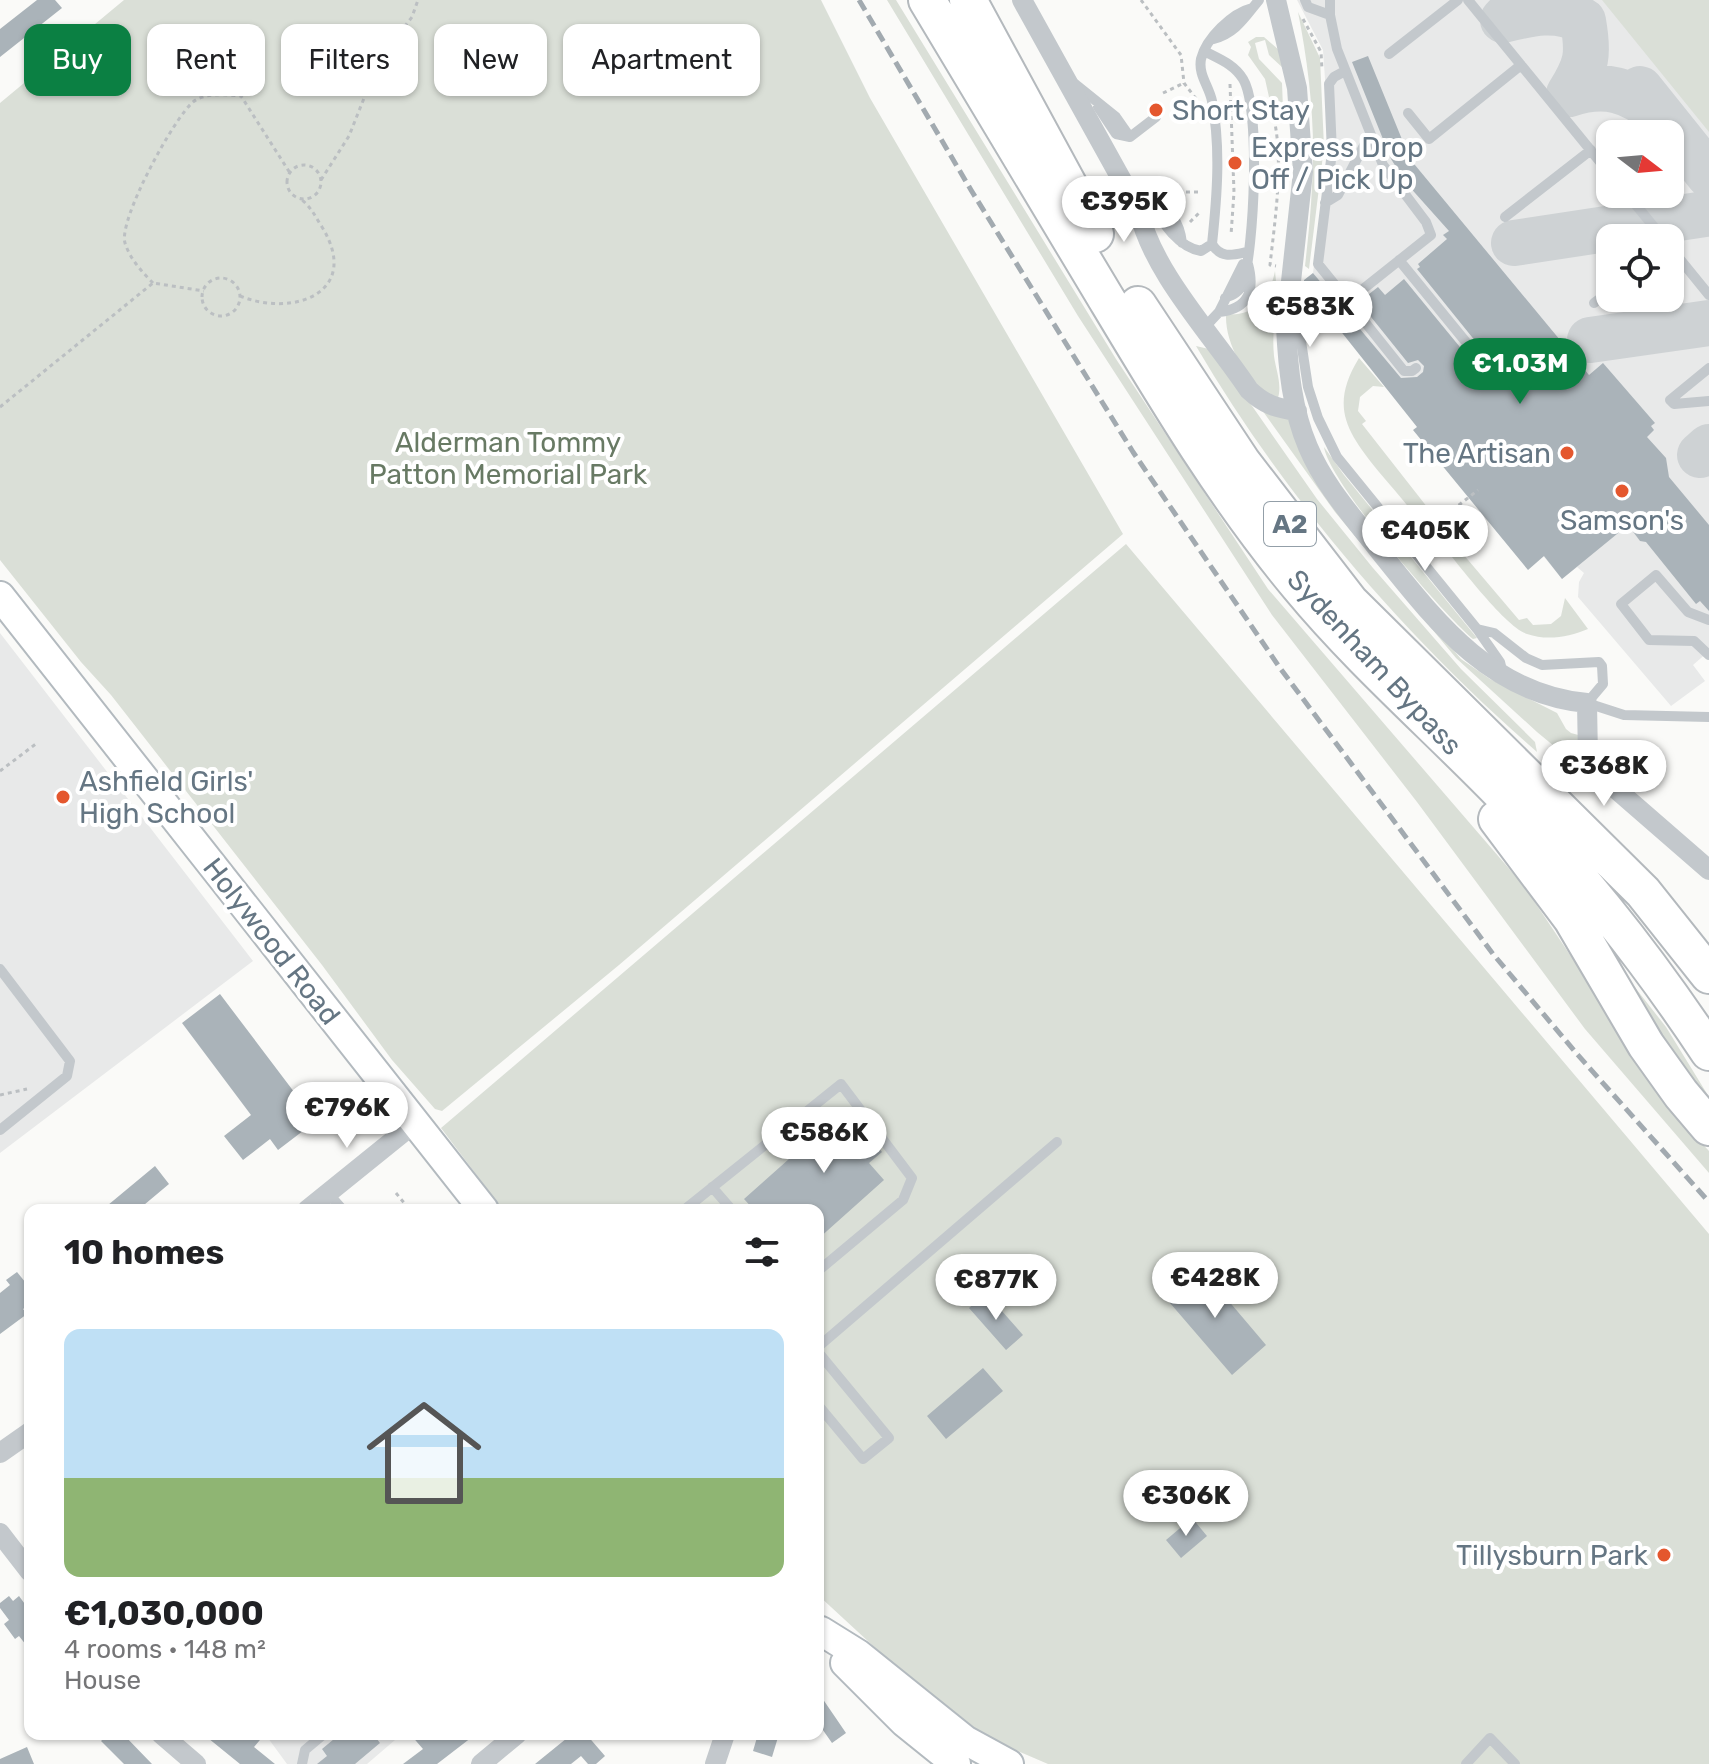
<!DOCTYPE html>
<meta charset="utf-8">
<style>
:root{--surface:#fff;--page:#f2f2f2;--text:#202124;--muted:#757577;--line:#e0e0e0;--accent:#0b8043}
body{margin:0;font-family:Rubik,sans-serif;background:var(--page);color:var(--text);height:100vh;display:flex;flex-direction:column;font-size:30px;white-space:nowrap}
*{box-sizing:border-box;margin:0}
p{font-size:26px;color:var(--muted)}
.icon{flex:none;width:44px;height:44px;fill:none;stroke:currentColor;stroke-width:2;stroke-linecap:round;stroke-linejoin:round}
.map{position:relative;flex:1;overflow:hidden}
.drawer{position:absolute;left:24px;top:1204px;width:800px;height:536px;display:flex;flex-direction:column;background:var(--surface);border-radius:16px;box-shadow:0 2px 6px #0004}
.drawer>*{flex:none}
.top-card{position:absolute;left:24px;top:24px;width:800px;height:72px;display:flex;gap:16px}
.needle{width:52px;rotate:106deg}
.controls{position:absolute;left:1596px;top:120px;display:grid;gap:16px}
.controls a{display:grid;place-items:center;width:88px;height:88px;border-radius:16px;background:var(--surface);box-shadow:0 2px 6px #0004;font-size:40px}
.price{position:absolute;translate:-50% -68px;padding:0 18px;border-radius:28px;background:#fff;color:#222;font-size:26px;line-height:52px;filter:drop-shadow(0 2px 4px #0008)}
.price::after{content:'';position:absolute;left:50%;top:48px;width:24px;height:18px;margin-left:-12px;background:inherit;clip-path:polygon(0 0,100% 0,50% 100%)}
.price.active{background:var(--accent);color:#fff}
ul{padding:0;list-style:none}
li{display:grid;align-content:center;gap:16px;height:424px;padding:0 40px}
li+li{border-top:2px solid var(--line)}
li span{display:grid;place-items:center;height:248px;border-radius:16px;color:#555}
li>.icon{margin-inline-start:auto}
span .icon{width:144px;height:144px;fill:#fffc;stroke-width:1}
li b{font-size:34px}
h2{display:flex;justify-content:space-between;align-items:center;height:96px;padding:0 40px;font-size:34px}
.chip{padding:0 28px;border-radius:16px;background:var(--surface);box-shadow:0 2px 6px #0004;font-size:28px;line-height:72px}
.chip.active{background:var(--accent);color:#fff}
.map>svg:first-child{display:block}
</style>
<div class="map">
<svg width="1709" height="1764" viewBox="0 0 1709 1764">
<rect width="100%" height="100%" fill="#fafaf8"/>
<path fill="#e8e9e9" fill-rule="evenodd" d="M 1297,0 L 1709,0 L 1709,651 L 1693,665 L 1705,681 L 1671,706 L 1578,597 L 1579,582 L 1584,573 L 1577,567 L 1562,579 L 1313,273 L 1329,137 L 1323,50 ZM 1610,134 L 1670,134 L 1670,194 L 1610,194 ZM 1610,238 L 1670,238 L 1670,298 L 1610,298 Z
M 0,633 L 253,961 L 0,1153 Z
M 265,1734 L 402,1734 L 367,1764 L 287,1764 Z"/>
<path fill="#dadfd7" d="M 124,0 L 821,0 L 870,98 L 1123,534 L 619,965 L 442,1111 L 435,1109 L 392,1060 L 322,965 L 111,695 L 81,662 L 0,560 L 0,103 Z
M 887,0 L 896,0 L 1116,359 L 1268,589 L 1524,886 L 1681,1121 L 1709,1151 L 1709,1173 L 1585,1029 L 1417,802 L 1272,615 L 1078,316 Z
M 1602,0 L 1709,0 L 1709,132 Z
M 1298,12 L 1320,58 L 1324,147 L 1309,269 L 1305,266 C 1308,239 1311,212 1312,186 C 1316,128 1309,68 1298,12 Z
M 1256,37 L 1264,37 L 1279,50 L 1283,68 L 1269,55 L 1265,40 L 1255,43 L 1259,59 L 1282,83 L 1283,109 L 1271,106 L 1265,79 L 1248,55 L 1251,47 L 1248,42 Z
M 1275,271 C 1279,299 1271,327 1274,356 C 1276,371 1283,386 1277,401 L 1262,397 C 1245,371 1225,346 1226,314 C 1255,317 1270,297 1275,271 Z
M 1196,346 L 1213,350 L 1317,499 L 1373,568 L 1461,669 L 1535,742 L 1537,752 C 1405,637 1285,498 1196,346 Z
M 1359,358 L 1384,387 L 1373,386 L 1360,397 L 1358,411 L 1366,421 L 1362,424 L 1431,512 L 1420,521 C 1406,504 1393,488 1379,472 C 1347,432 1329,407 1359,358 Z
M 1262,410 L 1287,415 L 1336,510 L 1461,659 L 1490,679 L 1557,713 L 1566,729 L 1571,733 L 1582,736 L 1589,775 L 1537,732 L 1456,658 L 1335,512 Z
M 1324,447 L 1344,475 L 1477,638 L 1473,639 C 1442,613 1329,482 1324,447 Z
M 1446,534 L 1519,620 L 1527,618 L 1533,625 L 1551,624 L 1561,616 L 1565,598 L 1588,629 C 1569,637 1547,641 1527,634 C 1504,626 1457,562 1438,540 Z
M 1126,544 L 1709,1234 L 1709,1764 L 1048,1764 L 980,1735 L 896,1667 L 818,1595 L 818,1210 L 503,1210 L 441,1128 Z
M 1590,930 L 1666,1027 L 1709,1097 L 1709,1108 Z"/>
<g fill="none" stroke-linecap="round" stroke-linejoin="round">
<path stroke="#ced2d4" stroke-width="46" d="M 1521,0 L 1503,20 C 1531,13 1557,7 1583,21 C 1589,55 1587,65 1569,94 C 1606,82 1629,90 1659,113
M 1640,89 L 1709,175
M 1514,243 L 1705,214
M 1590,340 L 1709,323
M 1700,455 L 1709,447"/>
</g>
<path fill="#aab3b9" d="M 37,0 L 55,0 L 62,8 L 0,57 L 0,29 Z
M 1368,56 L 1410,159 L 1589,375 L 1603,363 L 1655,423 L 1651,426 L 1654,430 L 1647,437 L 1666,458 L 1669,477 L 1709,525 L 1709,611 L 1700,601 L 1696,604 L 1646,542 L 1640,541 L 1628,525 L 1562,579 L 1544,556 L 1528,570 L 1413,430 L 1417,427 L 1304,285 L 1304,280 L 1313,273 L 1401,378 L 1417,377 L 1423,372 L 1424,366 L 1418,360 L 1408,363 L 1359,302 L 1378,287 L 1385,295 L 1404,279 L 1464,352 L 1472,355 L 1478,349 L 1476,342 L 1417,269 L 1420,267 L 1418,264 L 1447,239 L 1443,235 L 1449,231 L 1407,184 L 1391,159 L 1352,62 Z
M 220,994 L 316,1121 L 278,1150 L 270,1139 L 243,1160 L 224,1136 L 251,1115 L 182,1023 Z
M 844,1110 L 882,1152 L 869,1163 L 884,1180 L 818,1239 L 818,1210 L 754,1210 L 744,1199 Z
M 155,1166 L 169,1184 L 138,1210 L 102,1210 Z
M 1199,1266 L 1266,1345 L 1232,1375 L 1164,1296 Z
M 17,1272 L 30,1288 L 30,1304 L 23,1309 L 27,1314 L 0,1334 L 0,1293 L 10,1285 L 6,1280 Z
M 986,1293 L 1023,1335 L 1006,1350 L 969,1308 Z
M 983,1368 L 1003,1391 L 946,1439 L 927,1416 Z
M 1192,1518 L 1207,1536 L 1181,1558 L 1166,1540 Z
M 9,1596 L 13,1601 L 19,1596 L 30,1611 L 30,1650 L 19,1636 L 15,1639 L 4,1624 L 9,1620 L 0,1608 L 0,1603 Z
M 818,1692 L 846,1733 L 832,1743 L 818,1723 Z
M 108,1734 L 123,1734 L 152,1764 L 124,1764 L 101,1741 Z
M 203,1734 L 265,1734 L 254,1747 L 275,1764 L 240,1764 Z
M 340,1734 L 373,1734 L 380,1743 L 355,1764 L 317,1764 L 327,1756 L 322,1749 Z
M 410,1734 L 476,1734 L 437,1764 L 403,1764 L 423,1749 Z
M 572,1734 L 586,1734 L 605,1756 L 596,1764 L 588,1764 L 581,1756 L 571,1764 L 535,1764 Z
M 758,1734 L 779,1734 L 772,1757 L 753,1751 Z
M 27,1747 L 34,1764 L 0,1764 L 0,1759 Z"/>
<g fill="none" stroke-linecap="round" stroke-linejoin="round">
<defs>
<path id="secondary" d="M 0,596 L 484,1210
M 821,1631 L 858,1654 L 965,1740 L 1009,1764
M 845,1663 L 904,1722 L 956,1764"/>
<path id="highway" d="M 927,0 C 986,98 1045,197 1104,295 C 1164,395 1224,496 1299,586 C 1361,661 1435,725 1502,794 C 1580,873 1648,960 1709,1052
M 968,0 L 1095,234
M 1138,305 L 1242,462 L 1350,602 L 1643,892 L 1709,975
M 1497,819 L 1572,919 L 1646,1045 L 1681,1094 L 1709,1127"/>
</defs>
<use href="#secondary" stroke="#b3babf" stroke-width="32"/>
<use href="#highway" stroke="#b4b9bd" stroke-width="40"/>
<path stroke="#bbbfc2" stroke-width="3" stroke-dasharray="4 4" stroke-linecap="butt" d="M 1141,0 L 1181,55 L 1184,83 L 1197,100
M 1303,19 L 1321,52 L 1322,70
M 1230,84 L 1234,192 L 1231,235
M 1163,93 L 1184,83
M 1272,111 C 1285,156 1275,219 1270,265 L 1276,266
M287 182a17 17 0 1 1 34 0a17 17 0 1 1-34 0Z
M 321,180 L 349,136 L 380,58 L 412,17 L 418,0
M 1178,192 L 1202,192
M 1190,222 L 1201,211
M202 297a19 19 0 1 1 38 0a19 19 0 1 1-38 0Z
M 153,283 C 142,272 130,259 125,243 C 118,220 174,118 193,102 C 205,92 226,95 241,96 L 290,173
M 240,296 C 294,318 362,292 322,227 C 315,216 310,205 299,198
M 0,407 L 153,283 L 204,291
M 1421,535 L 1478,490
M 0,771 L 37,743
M 0,1095 L 27,1089
M 396,1193 L 410,1210"/>
<path stroke="#c3c8cc" stroke-width="10" d="M 1305,0 L 1308,7 L 1330,15
M 1330,0 L 1330,15 L 1337,49 L 1383,165 L 1426,222 L 1431,235 L 1348,301 L 1404,371 L 1412,371 L 1416,368
M 1468,0 L 1610,174
M 1213,39 C 1235,34 1245,17 1259,0
M 1204,51 C 1219,59 1234,64 1243,79 C 1261,108 1254,250 1243,283 C 1240,292 1233,295 1225,298
M 1389,54 L 1458,0
M 1345,71 L 1334,77 L 1329,84 L 1332,152 L 1318,264 L 1348,301
M 1075,84 L 1116,117 L 1130,137
M 1098,107 L 1116,134 L 1130,137 L 1156,117
M 1408,113 L 1429,139 L 1521,65
M 1131,187 C 1138,192 1146,197 1151,204 C 1163,223 1178,247 1201,251 L 1212,244 C 1217,197 1221,148 1212,101 C 1209,86 1198,75 1201,59 C 1206,38 1232,13 1252,8
M 1627,194 L 1663,238
M 1150,202 C 1170,207 1180,223 1182,243
M 1325,203 L 1338,195 L 1370,134
M 1505,217 L 1591,150
M 1212,244 C 1221,259 1233,255 1247,252
M 1670,247 L 1709,295
M 1399,260 L 1470,347
M 1295,302 L 1308,387 L 1318,418 L 1337,457 L 1477,629 L 1500,662 L 1503,674
M 1594,303 L 1610,291
M 1219,312 C 1249,309 1255,290 1248,264
M 1205,327 L 1219,312 L 1243,264
M 1670,400 L 1709,368
M 1670,400 L 1674,404 L 1709,401
M 1709,620 L 1688,612 L 1656,575 L 1621,604 L 1649,640 L 1694,641 L 1709,655
M 1477,629 L 1494,633 L 1526,658 L 1542,665 L 1599,662 L 1602,666 L 1603,684 L 1587,703 L 1624,715 L 1709,717
M 0,969 L 70,1061 L 67,1076 L 0,1130
M 712,1187 L 732,1210
M 328,1193 L 343,1210
M 684,1210 L 841,1084 L 912,1178 L 903,1200 L 818,1271
M 818,1347 L 1057,1142
M 818,1352 L 889,1438 L 863,1459 L 818,1405
M 302,1764 L 305,1750 L 324,1734
M 1466,1764 L 1490,1738 L 1515,1764"/>
<path stroke="#c3c8cc" stroke-width="20" d="M 1022,0 L 1139,211 C 1152,272 1214,337 1249,390 C 1265,405 1276,408 1297,411
M 1276,0 L 1297,88 L 1303,172 L 1286,327 C 1288,367 1292,410 1308,447 C 1324,485 1352,516 1377,548 C 1434,619 1489,694 1587,703 L 1588,758 L 1594,770 L 1709,870
M 307,1210 L 416,1122
M 0,1453 L 30,1432
M 0,1533 L 30,1572
M 161,1734 L 196,1764
M 481,1764 L 517,1734
M 715,1764 L 725,1734"/>
<use href="#secondary" stroke="#fff" stroke-width="28"/>
<use href="#highway" stroke="#fff" stroke-width="36"/>
<path stroke="#a2aab0" stroke-width="5" stroke-dasharray="12 6" stroke-linecap="butt" d="M 859,0 L 971,190 L 1133,452 L 1280,668 L 1493,954 L 1577,1054 L 1709,1202"/>
</g>
<g fill="#e4572e" stroke="#fff" stroke-width="3">
<circle cx="1156" cy="110" r="8"/>
<circle cx="1235" cy="163" r="8"/>
<circle cx="1567" cy="453" r="8"/>
<circle cx="1622" cy="491" r="8"/>
<circle cx="63" cy="797" r="8"/>
<circle cx="1664" cy="1555" r="8"/>
</g>
<g text-anchor="middle" stroke-width="8" stroke-linejoin="round" paint-order="stroke">
<rect fill="#fff" stroke="#939fa8" stroke-width="2" x="1264" y="502" width="52" height="44" rx="6"/>
<g font-size="26" font-weight="bold" fill="#657683">
<text x="1290" y="533">A2</text>
</g>
<g font-size="28" fill="#657683" stroke="#fff" text-anchor="start">
<text x="1172" y="120">Short Stay</text>
<text x="1251" y="157">Express Drop<tspan x="1251" dy="32">Off / Pick Up</tspan></text>
<text x="1551" y="463" text-anchor="end">The Artisan</text>
<text x="1622" y="530" text-anchor="middle">Samson's</text>
<text x="79" y="791">Ashfield Girls'<tspan x="79" dy="32">High School</tspan></text>
<text x="1648" y="1565" text-anchor="end">Tillysburn Park</text>
</g>
<g font-size="28" fill="#687a64" stroke="#fff">
<text x="508" y="452">Alderman Tommy<tspan x="508" dy="32">Patton Memorial Park</tspan></text>
</g>
<g font-size="28" fill="#657683" stroke="#fff">
<text transform="translate(1375 662) rotate(47)" y="10">Sydenham Bypass</text>
<text transform="translate(272 941) rotate(52)" y="10">Holywood Road</text>
</g>
</g>
</svg>
<div class="controls">
<a><svg class="needle" viewBox="-14 -14 28 28"><path d="M0-13l5 13h-10z" fill="#e53935"/><path d="M0 13l5-13h-10z" fill="#757577"/></svg></a>
<a><svg class="icon" aria-label="locate" viewBox="0 0 24 24"><circle cx="12" cy="12" r="6"/><path d="M12 2v4M12 18v4M2 12h4M18 12h4"/></svg></a>
</div>
<b class="price" style="left:1124px;top:244px">€395K</b>
<b class="price" style="left:1310px;top:349px">€583K</b>
<b class="price active" style="left:1520px;top:406px">€1.03M</b>
<b class="price" style="left:1425px;top:573px">€405K</b>
<b class="price" style="left:1604px;top:808px">€368K</b>
<b class="price" style="left:347px;top:1150px">€796K</b>
<b class="price" style="left:824px;top:1175px">€586K</b>
<b class="price" style="left:1215px;top:1320px">€428K</b>
<b class="price" style="left:996px;top:1322px">€877K</b>
<b class="price" style="left:1186px;top:1538px">€306K</b>
<div class="top-card">
<a class="chip active">Buy</a>
<a class="chip">Rent</a>
<a class="chip">Filters</a>
<a class="chip">New</a>
<a class="chip">Apartment</a>
</div>
<section class="drawer">
<h2>10 homes<svg class="icon" aria-label="filters" viewBox="0 0 24 24"><path d="M4 7h16M4 17h16"/><circle cx="9" cy="7" r="2"/><circle cx="15" cy="17" r="2"/></svg></h2>
<ul>
<li><span style="background:linear-gradient(#bfe0f5 60%,#8fb573 0)"><svg class="icon" aria-label="home" viewBox="0 0 24 24"><path d="M3 11l9-7 9 7M6 9v11h12V9"/></svg></span><div><b>€1,030,000</b><p>4 rooms · 148 m²</p><p>House</p></div></li>
</ul>
</section>
</div>
